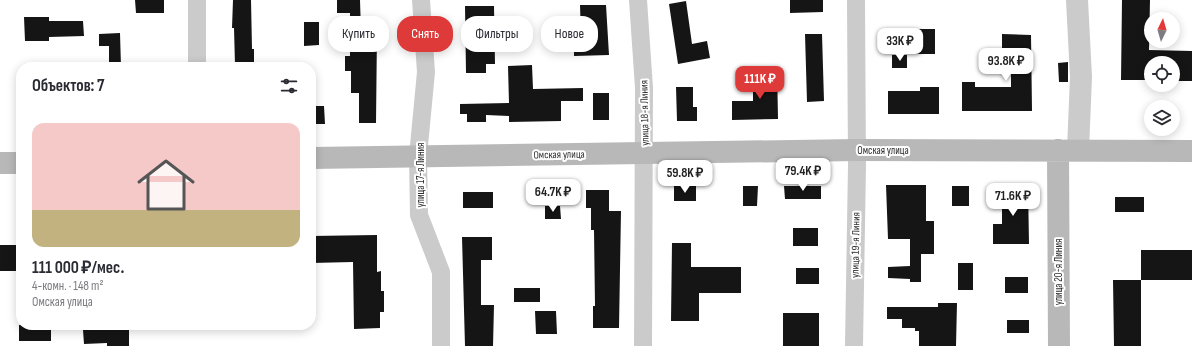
<!DOCTYPE html>
<html lang="ru">
<meta charset="utf-8">
<style>
:root{--surface:#fff;--page:#f2f2f3;--text:#2b2b33;--muted:#7c7c81;--accent:#dd3a39}
body{margin:0;font-family:"Sofia Sans Condensed",sans-serif;background:var(--page);color:var(--text);height:100vh;display:flex;flex-direction:column;font-size:15px;white-space:nowrap}
*{box-sizing:border-box;margin:0}
p{font-size:13px;color:var(--muted)}
.icon{flex:none;width:22px;height:22px;fill:none;stroke:currentColor;stroke-width:2;stroke-linecap:round;stroke-linejoin:round}
.map{position:relative;flex:1;overflow:hidden}
.side{position:absolute;left:16px;top:62px;width:300px;height:268px;display:flex;flex-direction:column;background:var(--surface);border-radius:16px;box-shadow:0 2px 10px #0003}
.side>*{flex:none}
.banner{position:absolute;left:328px;top:16px;width:380px;height:36px;display:flex;gap:8px}
.needle{width:26px;rotate:5deg}
.tools{position:absolute;left:1144px;top:12px;display:grid;gap:8px}
.tools a{display:grid;place-items:center;width:36px;height:36px;border-radius:50%;background:var(--surface);box-shadow:0 2px 10px #0003;font-size:20px}
.price{position:absolute;translate:-50% -34px;padding:0 9px;border-radius:8px;background:#fff;color:#222;font-size:13px;line-height:26px;filter:drop-shadow(0 1px 2px #0008)}
.price::after{content:'';position:absolute;left:50%;top:24px;width:12px;height:9px;margin-left:-6px;background:inherit;clip-path:polygon(0 0,100% 0,50% 100%)}
.price.active{background:var(--accent);color:#fff}
ul{padding:0;list-style:none}
li{display:grid;align-content:center;gap:8px;height:212px;padding:0 16px}
li span{display:grid;place-items:center;height:124px;border-radius:12px;color:#555}
li>.icon{margin-inline-start:auto}
span .icon{width:72px;height:72px;fill:#fffc;stroke-width:1}
li b{font-size:17px}
h2{display:flex;justify-content:space-between;align-items:center;height:48px;padding:0 16px;font-size:17px}
.tag{padding:0 14px;border-radius:16px;background:var(--surface);box-shadow:0 2px 10px #0003;font-size:14px;line-height:36px}
.tag.active{background:var(--accent);color:#fff}
.map>svg:first-child{display:block}
</style>
<div class="map">
<svg width="1192" height="346" viewBox="0 0 1192 346">
<rect width="100%" height="100%" fill="#fff"/>
<path fill="#151515" d="M 135,0 L 164,0 L 164,13 L 136,13 Z
M 233,0 L 251,0 L 252,49 L 254,49 L 254,65 L 235,65 L 234,28 L 232,28 Z
M 337,0 L 360,0 L 361,32 L 377,31 L 376,123 L 359,123 L 359,93 L 351,93 L 351,71 L 345,71 L 345,56 L 350,56 L 350,13 L 337,13 Z
M 790,0 L 823,0 L 823,12 L 790,13 Z
M 1122,0 L 1150,0 L 1149,50 L 1192,51 L 1192,81 L 1173,81 L 1173,63 L 1151,63 L 1151,80 L 1121,80 Z
M 686,1 L 692,44 L 707,41 L 710,58 L 678,64 L 669,4 Z
M 580,5 L 606,5 L 609,55 L 574,56 L 574,37 L 581,37 Z
M 465,6 L 494,6 L 495,64 L 486,64 L 486,73 L 466,73 Z
M 24,17 L 49,17 L 49,21 L 83,21 L 84,36 L 49,37 L 49,41 L 25,41 Z
M 304,22 L 319,22 L 319,45 L 304,46 Z
M 908,29 L 935,29 L 935,54 L 908,54 Z
M 120,33 L 121,67 L 109,67 L 109,46 L 99,46 L 99,34 Z
M 805,34 L 822,34 L 824,101 L 807,102 Z
M 1002,34 L 1031,35 L 1032,111 L 962,111 L 962,82 L 975,82 L 975,87 L 1011,87 L 1011,55 L 1002,55 Z
M 892,55 L 907,55 L 907,68 L 892,68 Z
M 1068,62 L 1068,82 L 1059,82 L 1058,63 Z
M 532,65 L 533,89 L 583,88 L 583,101 L 561,101 L 561,121 L 509,122 L 509,116 L 486,115 L 486,122 L 467,122 L 467,114 L 460,114 L 460,104 L 509,103 L 508,66 Z
M 761,67 L 777,67 L 778,119 L 732,120 L 732,101 L 753,101 L 753,91 L 761,91 Z
M 676,87 L 693,87 L 693,107 L 697,107 L 697,121 L 677,121 Z
M 920,87 L 939,87 L 939,114 L 888,114 L 888,91 L 920,91 Z
M 593,93 L 609,93 L 609,120 L 593,120 Z
M 311,106 L 324,106 L 325,124 L 311,124 Z
M 886,185 L 926,185 L 926,221 L 934,221 L 934,254 L 921,254 L 921,282 L 910,282 L 910,279 L 888,278 L 888,267 L 910,266 L 910,239 L 888,239 Z
M 1002,185 L 1028,185 L 1029,244 L 993,244 L 993,224 L 1002,224 Z
M 674,186 L 696,186 L 696,201 L 674,201 Z
M 743,186 L 758,186 L 757,206 L 743,206 Z
M 784,186 L 821,186 L 821,199 L 785,199 Z
M 952,186 L 969,186 L 969,206 L 952,206 Z
M 586,190 L 609,190 L 609,211 L 621,211 L 619,328 L 593,328 L 593,306 L 595,306 L 594,230 L 591,230 L 591,208 L 586,208 Z
M 463,192 L 493,192 L 493,208 L 463,208 Z
M 1115,197 L 1144,197 L 1144,212 L 1115,212 Z
M 545,206 L 560,206 L 561,219 L 545,219 Z
M 793,228 L 818,228 L 818,246 L 793,246 Z
M 377,235 L 377,272 L 381,271 L 381,291 L 384,291 L 384,312 L 380,312 L 380,328 L 354,329 L 353,262 L 311,263 L 311,236 Z
M 462,237 L 492,237 L 492,260 L 481,260 L 481,305 L 494,305 L 493,346 L 465,346 Z
M 672,243 L 691,243 L 691,267 L 741,267 L 741,293 L 699,293 L 699,321 L 671,321 Z
M 0,245 L 21,245 L 21,271 L 0,271 Z
M 1141,250 L 1192,250 L 1192,280 L 1141,280 Z
M 958,263 L 973,263 L 973,290 L 958,290 Z
M 796,268 L 819,268 L 819,284 L 796,284 Z
M 1005,277 L 1028,277 L 1028,293 L 1005,293 Z
M 1113,280 L 1141,280 L 1141,346 L 1114,346 Z
M 514,288 L 540,288 L 540,302 L 514,302 Z
M 938,303 L 957,303 L 956,346 L 919,346 L 919,331 L 915,331 L 915,328 L 902,328 L 902,319 L 887,319 L 887,307 L 938,307 Z
M 535,311 L 556,311 L 557,334 L 536,334 Z
M 783,313 L 819,313 L 819,346 L 783,346 Z
M 1007,320 L 1029,320 L 1029,333 L 1007,333 Z
M 19,325 L 51,325 L 51,341 L 19,341 Z
M 107,326 L 129,326 L 129,346 L 107,346 L 107,343 L 84,344 L 83,330 L 107,330 Z"/>
<g fill="none" stroke-linecap="round" stroke-linejoin="round">
<path stroke="#cbcbcb" stroke-width="18" d="M 197,0 L 197,67
M 421,0 L 426,72 L 418,156 L 419,215 L 441,272 L 441,346
M 638,0 L 644,88 L 643,346
M 854,346 L 857,165 L 856,0"/>
<path stroke="#cbcbcb" stroke-width="22" d="M 1077,0 L 1081,77 L 1078,150"/>
<path stroke="#b8b8b8" stroke-width="22" d="M 1058,150 L 1059,346
M 311,158 L 857,150 L 1192,151
M 0,163 L 21,163"/>
</g>
<g text-anchor="middle" stroke-width="4" stroke-linejoin="round" paint-order="stroke">
<g font-size="11" fill="#2e2e2e" stroke="#fff">
<text transform="translate(644 113) rotate(-91)" y="4">улица 18-я Линия</text>
<text x="883" y="154">Омская улица</text>
<text transform="translate(559 154) rotate(-1)" y="4">Омская улица</text>
<text transform="translate(420 175) rotate(-90)" y="4">улица 17-я Линия</text>
<text transform="translate(855 245) rotate(-89)" y="4">улица 19-я Линия</text>
<text transform="translate(1058 272) rotate(-90)" y="4">улица 20-я Линия</text>
</g>
</g>
</svg>
<div class="tools">
<a><svg class="needle" viewBox="-14 -14 28 28"><path d="M0-13l5 13h-10z" fill="#e53935"/><path d="M0 13l5-13h-10z" fill="#7c7c81"/></svg></a>
<a><svg class="icon" aria-label="locate" viewBox="0 0 24 24"><circle cx="12" cy="12" r="6"/><path d="M12 2v4M12 18v4M2 12h4M18 12h4"/></svg></a>
<a><svg class="icon" aria-label="layers" viewBox="0 0 24 24"><path d="M12 4l9 5-9 5-9-5zM3 14l9 5 9-5"/></svg></a>
</div>
<b class="price" style="left:900px;top:62px">33K ₽</b>
<b class="price" style="left:1006px;top:82px">93.8K ₽</b>
<b class="price active" style="left:760px;top:100px">111K ₽</b>
<b class="price" style="left:803px;top:192px">79.4K ₽</b>
<b class="price" style="left:685px;top:194px">59.8K ₽</b>
<b class="price" style="left:553px;top:213px">64.7K ₽</b>
<b class="price" style="left:1013px;top:217px">71.6K ₽</b>
<div class="banner">
<a class="tag">Купить</a>
<a class="tag active">Снять</a>
<a class="tag">Фильтры</a>
<a class="tag">Новое</a>
</div>
<section class="side">
<h2>Объектов: 7<svg class="icon" aria-label="filters" viewBox="0 0 24 24"><path d="M4 7h16M4 17h16"/><circle cx="9" cy="7" r="2"/><circle cx="15" cy="17" r="2"/></svg></h2>
<ul>
<li><span style="background:linear-gradient(#f6c9c9 70%,#c2b280 0)"><svg class="icon" aria-label="home" viewBox="0 0 24 24"><path d="M3 11l9-7 9 7M6 9v11h12V9"/></svg></span><div><b>111 000 ₽/мес.</b><p>4-комн. · 148 m²</p><p>Омская улица</p></div></li>
</ul>
</section>
</div>
